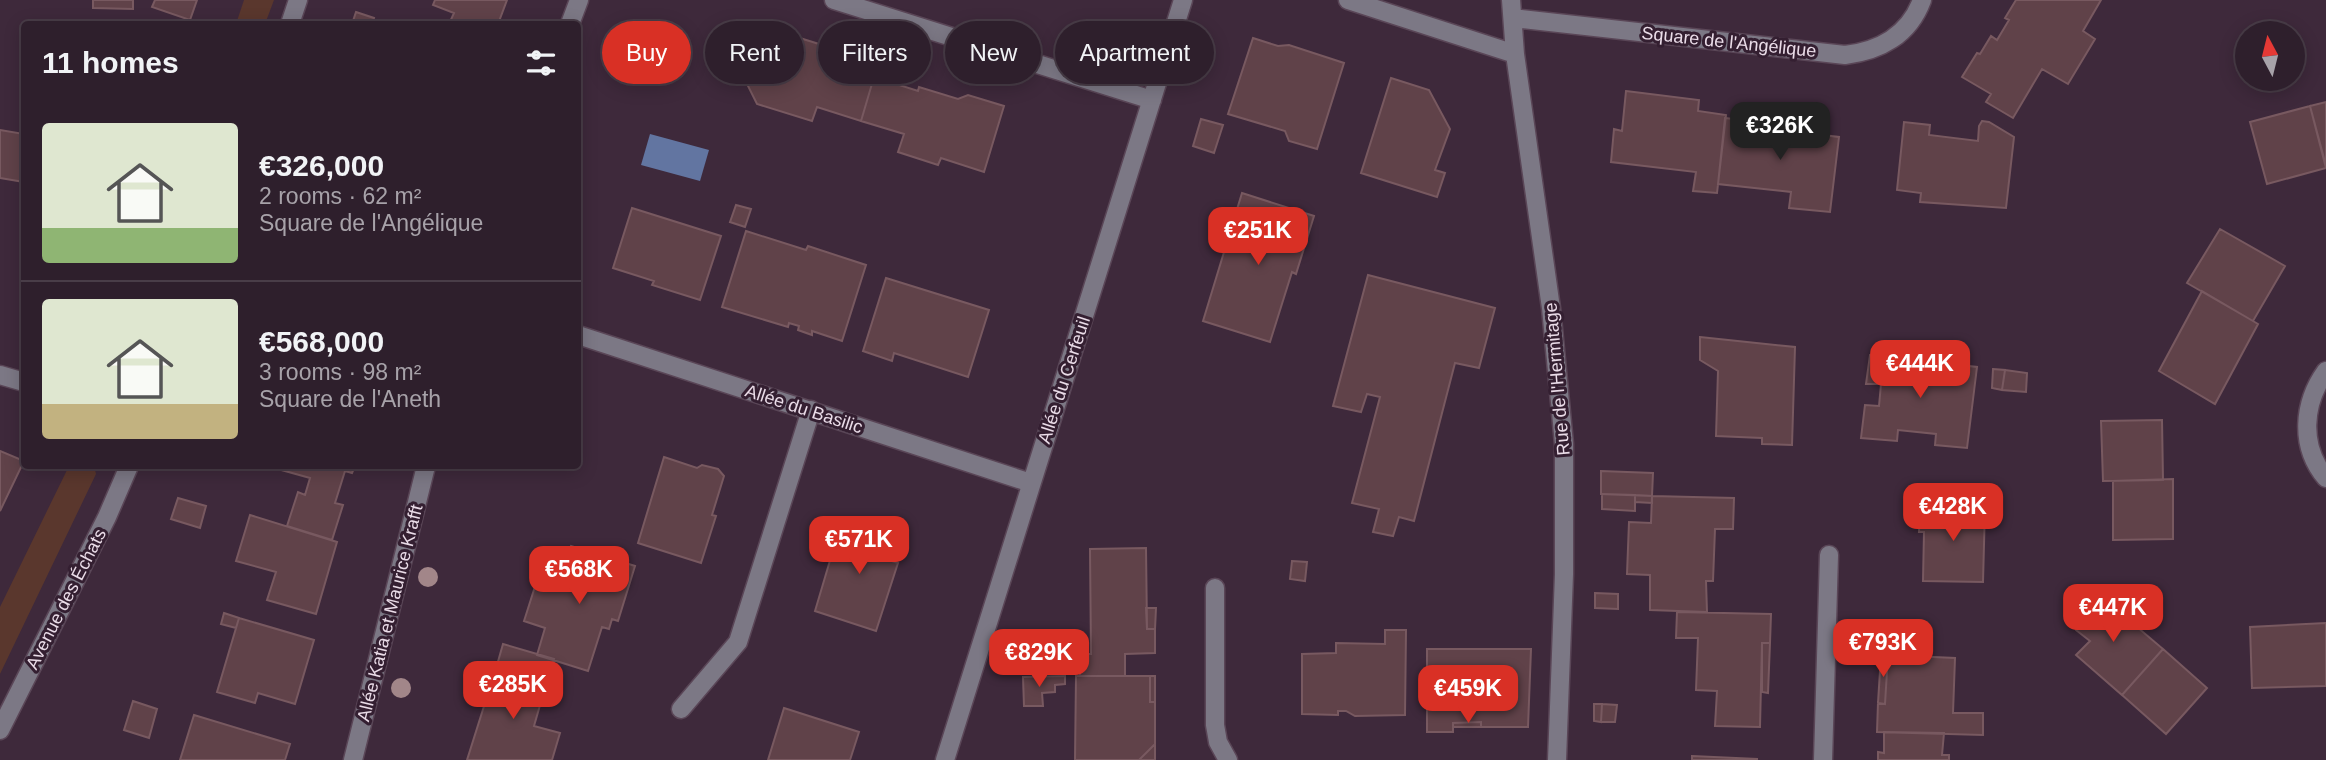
<!DOCTYPE html>
<meta charset="utf-8">
<style>
:root{--surface:#2e1f2c;--page:#362734;--text:#f1f3f6;--muted:#a7a2a9;--line:#493d48;--accent:#d93025}
body{margin:0;font-family:Arial,sans-serif;background:var(--page);color:var(--text);height:100vh;display:flex;flex-direction:column;font-size:26px;white-space:nowrap}
*{box-sizing:border-box;margin:0}
p{font-size:23px;color:var(--muted)}
.icon{flex:none;width:38px;height:38px;fill:none;stroke:currentColor;stroke-width:2;stroke-linecap:round;stroke-linejoin:round}
.map{position:relative;flex:1;overflow:hidden}
.side{position:absolute;left:21px;top:21px;width:560px;height:448px;display:flex;flex-direction:column;background:var(--surface);border-radius:7px;box-shadow:0 4px 18px #0003,0 0 0 2px var(--line)}
.side>*{flex:none}
.banner{position:absolute;left:602px;top:21px;width:665px;height:63px;display:flex;gap:14px}
.needle{width:46px;rotate:353deg}
.tools{position:absolute;left:2235px;top:21px;display:grid;gap:14px}
.tools a{display:grid;place-items:center;width:70px;height:70px;border-radius:50%;background:var(--surface);box-shadow:0 4px 18px #0003,0 0 0 2px var(--line);font-size:35px}
.price{position:absolute;translate:-50% -60px;padding:0 16px;border-radius:14px;background:var(--accent);color:#fff;font-size:23px;line-height:46px;filter:drop-shadow(0 2px 4px #0008)}
.price::after{content:'';position:absolute;left:50%;top:42px;width:21px;height:16px;margin-left:-10px;background:inherit;clip-path:polygon(0 0,100% 0,50% 100%)}
.price.on{background:#222;color:#fff}
ul{padding:0;list-style:none}
li{display:flex;align-items:center;gap:21px;height:175px;padding:0 21px}
li+li{border-top:2px solid var(--line)}
li span{display:grid;place-items:center;flex:none;width:196px;height:140px;border-radius:7px;color:#555}
li>.icon{margin-inline-start:auto}
span .icon{width:84px;height:84px;fill:#fffc;stroke-width:1}
li b{font-size:30px}
h2{display:flex;justify-content:space-between;align-items:center;height:84px;padding:0 21px;font-size:30px}
.pill{padding:0 24px;border-radius:32px;background:var(--surface);box-shadow:0 4px 18px #0003,0 0 0 2px var(--line);font-size:24px;line-height:63px}
.pill.on{background:var(--accent);color:#fff}
.map>svg:first-child{display:block}
</style>
<div class="map">
<svg width="2326" height="760" viewBox="0 0 2326 760">
<rect width="100%" height="100%" fill="#3e293b"/>
<path fill="#5a372d" d="M 244,0 L 274,0 L 265,24 L 236,24 Z
M 69,466 L 94,466 L 96,474 L 0,674 L 0,607 Z"/>
<path fill="#6275a1" d="M 650,134 L 709,150 L 700,181 L 641,165 Z"/>
<path fill="#604249" stroke="#785960" stroke-width="2" d="M 93,0 L 133,0 L 133,9 L 93,8 Z
M 155,0 L 197,0 L 190,20 L 152,7 Z
M 435,0 L 507,0 L 498,24 L 449,24 L 454,13 L 433,5 Z
M 2016,0 L 2101,0 L 2083,31 L 2095,39 L 2068,84 L 2042,69 L 2013,118 L 1986,102 L 1991,94 L 1962,77 L 1977,53 L 1980,54 L 1991,36 L 1997,40 L 2009,20 L 2005,18 Z
M 356,12 L 374,18 L 372,24 L 352,24 Z
M 787,34 L 835,49 L 831,63 L 874,77 L 861,121 L 817,107 L 812,121 L 757,104 L 748,86 L 763,37 L 784,43 Z
M 1253,38 L 1278,46 L 1289,45 L 1344,63 L 1317,149 L 1289,141 L 1285,131 L 1228,114 Z
M 874,77 L 918,91 L 919,87 L 958,99 L 968,95 L 1004,106 L 984,172 L 941,158 L 938,165 L 898,152 L 904,134 L 861,121 Z
M 1391,78 L 1429,90 L 1450,129 L 1435,170 L 1445,173 L 1437,197 L 1361,173 Z
M 1626,91 L 1699,100 L 1698,111 L 1726,115 L 1717,193 L 1693,191 L 1696,172 L 1611,162 L 1614,129 L 1622,131 Z
M 2326,102 L 2326,166 L 2310,106 Z
M 2310,106 L 2326,168 L 2267,184 L 2250,122 Z
M 1725,118 L 1779,124 L 1778,130 L 1839,137 L 1830,212 L 1789,208 L 1791,192 L 1718,184 Z
M 1201,119 L 1223,125 L 1214,153 L 1193,146 Z
M 1982,121 L 1989,122 L 2014,137 L 2006,208 L 1920,202 L 1921,193 L 1897,190 L 1904,122 L 1930,125 L 1929,135 L 1978,141 L 1979,126 Z
M 0,130 L 24,134 L 24,182 L 0,178 Z
M 1242,193 L 1314,216 L 1296,274 L 1292,272 L 1270,342 L 1203,321 Z
M 736,205 L 751,209 L 745,227 L 730,222 Z
M 632,208 L 721,236 L 700,300 L 652,285 L 654,281 L 613,268 Z
M 2220,229 L 2285,266 L 2253,321 L 2187,283 Z
M 746,231 L 806,250 L 808,246 L 866,265 L 842,341 L 812,331 L 812,335 L 798,330 L 799,326 L 789,323 L 788,327 L 722,307 Z
M 1368,275 L 1495,308 L 1479,368 L 1455,363 L 1414,521 L 1399,517 L 1393,536 L 1373,532 L 1379,509 L 1352,503 L 1380,397 L 1367,394 L 1361,412 L 1333,406 Z
M 886,278 L 989,310 L 968,377 L 894,353 L 892,361 L 863,351 Z
M 2202,291 L 2258,324 L 2215,404 L 2159,371 Z
M 1700,337 L 1795,347 L 1792,445 L 1762,444 L 1762,438 L 1716,436 L 1718,371 L 1700,360 Z
M 1870,355 L 1977,367 L 1967,448 L 1935,445 L 1936,434 L 1898,430 L 1897,441 L 1861,438 L 1865,405 L 1879,406 L 1881,384 L 1866,384 Z
M 1993,369 L 2005,370 L 2002,390 L 1992,388 Z
M 2005,370 L 2027,373 L 2026,392 L 2002,390 Z
M 2162,420 L 2163,480 L 2103,481 L 2101,421 Z
M 0,451 L 24,461 L 0,511 Z
M 664,457 L 697,468 L 702,465 L 718,469 L 724,476 L 712,515 L 716,516 L 701,563 L 638,543 Z
M 267,466 L 355,466 L 352,473 L 345,471 L 335,503 L 343,505 L 332,540 L 287,526 L 298,492 L 305,495 L 310,478 Z
M 1601,471 L 1653,473 L 1652,496 L 1601,494 Z
M 2173,479 L 2173,539 L 2113,540 L 2113,481 Z
M 1602,494 L 1635,495 L 1635,511 L 1602,509 Z
M 1635,495 L 1652,496 L 1652,503 L 1635,502 Z
M 1652,496 L 1734,498 L 1733,529 L 1715,529 L 1713,581 L 1706,581 L 1707,612 L 1650,610 L 1650,575 L 1627,574 L 1629,522 L 1651,523 Z
M 178,498 L 206,506 L 200,528 L 171,519 Z
M 1920,505 L 1985,507 L 1983,582 L 1923,581 L 1924,532 L 1919,532 Z
M 250,515 L 337,542 L 316,614 L 267,600 L 276,572 L 236,561 Z
M 842,520 L 899,538 L 892,561 L 898,563 L 876,631 L 815,611 Z
M 571,546 L 635,566 L 618,621 L 612,619 L 609,629 L 602,627 L 588,671 L 537,655 L 545,628 L 524,621 L 539,574 L 561,580 Z
M 1146,548 L 1147,629 L 1155,629 L 1155,653 L 1125,654 L 1125,676 L 1080,676 L 1080,654 L 1091,654 L 1090,549 Z
M 1292,561 L 1307,562 L 1305,581 L 1290,579 Z
M 1595,593 L 1618,594 L 1618,609 L 1595,608 Z
M 2103,598 L 2163,649 L 2122,695 L 2076,655 L 2090,641 L 2076,630 L 2075,611 L 2086,599 Z
M 1146,608 L 1156,608 L 1155,629 L 1147,629 Z
M 1677,612 L 1771,614 L 1770,643 L 1762,643 L 1760,727 L 1715,726 L 1717,691 L 1696,690 L 1698,638 L 1676,638 Z
M 224,613 L 239,618 L 236,628 L 221,624 Z
M 239,618 L 314,640 L 295,704 L 258,693 L 255,703 L 217,692 Z
M 2326,623 L 2326,686 L 2252,688 L 2250,627 Z
M 1385,630 L 1406,630 L 1405,715 L 1355,716 L 1346,711 L 1338,711 L 1338,715 L 1302,714 L 1302,654 L 1336,653 L 1336,643 L 1385,644 Z
M 1762,643 L 1770,643 L 1768,693 L 1762,692 Z
M 503,644 L 554,659 L 547,681 L 497,665 Z
M 1427,649 L 1531,649 L 1528,727 L 1481,727 L 1481,722 L 1453,723 L 1453,732 L 1427,732 Z
M 2163,649 L 2207,688 L 2166,734 L 2122,695 Z
M 1881,655 L 1888,655 L 1885,704 L 1878,703 Z
M 1888,655 L 1955,658 L 1953,713 L 1983,713 L 1983,735 L 1877,732 L 1878,703 L 1885,704 Z
M 497,665 L 547,681 L 534,726 L 560,733 L 552,760 L 467,760 Z
M 1065,676 L 1065,684 L 1055,685 L 1055,692 L 1042,693 L 1043,706 L 1024,706 L 1023,677 Z
M 1076,676 L 1150,676 L 1150,702 L 1155,702 L 1155,744 L 1139,760 L 1075,760 Z
M 1150,676 L 1155,676 L 1155,702 L 1150,702 Z
M 133,701 L 157,709 L 149,738 L 124,730 Z
M 1594,704 L 1602,704 L 1601,722 L 1594,721 Z
M 1602,704 L 1617,705 L 1615,722 L 1601,722 Z
M 784,708 L 859,732 L 850,760 L 768,760 Z
M 194,715 L 290,744 L 285,760 L 180,760 Z
M 1481,722 L 1481,727 L 1453,727 L 1453,723 Z
M 1884,732 L 1944,733 L 1942,755 L 1949,755 L 1949,760 L 1878,760 L 1878,752 L 1884,753 Z
M 1155,744 L 1155,760 L 1139,760 Z
M 1692,756 L 1757,759 L 1757,760 L 1692,760 Z"/>
<g fill="none" stroke-linecap="round" stroke-linejoin="round">
<defs>
<path id="minor" d="M 834,0 L 1152,100
M 1348,0 L 1515,54
M 1511,0 L 1515,54 L 1551,308 L 1564,444 L 1564,574 L 1557,760
M 1513,18 L 1845,55 C 1880,51 1909,35 1922,0
M 290,24 L 298,0
M 570,24 L 579,0
M 578,335 L 1031,483
M 2326,371 C 2303,403 2299,446 2326,478
M 0,375 L 24,382
M 1215,588 L 1215,725 L 1218,742 L 1228,760
M 681,709 L 738,642 L 811,410
M 0,730 L 107,517 L 129,466
M 353,760 L 426,466
M 945,760 L 1183,0
M 1823,760 L 1829,555"/>
</defs>
<use href="#minor" stroke="#5a4657" stroke-width="21"/>
<use href="#minor" stroke="#7c7885" stroke-width="18"/>
</g>
<g fill="#a28689">
<circle cx="611" cy="54" r="10"/>
<circle cx="428" cy="577" r="10"/>
<circle cx="401" cy="688" r="10"/>
</g>
<g text-anchor="middle" stroke-width="6" stroke-linejoin="round" paint-order="stroke">
<g font-size="18" fill="#eadce8" stroke="#341f31">
<text transform="translate(1729 42) rotate(6)" y="6">Square de l'Angélique</text>
<text transform="translate(1557 379) rotate(-95)" y="6">Rue de l'Hermitage</text>
<text transform="translate(1064 380) rotate(-72)" y="6">Allée du Cerfeuil</text>
<text transform="translate(804 409) rotate(18)" y="6">Allée du Basilic</text>
<text transform="translate(66 599) rotate(-63)" y="6">Avenue des Échats</text>
<text transform="translate(390 613) rotate(-76)" y="6">Allée Katia et Maurice Krafft</text>
</g>
</g>
</svg>
<div class="tools">
<a><svg class="needle" viewBox="-14 -14 28 28"><path d="M0-13l5 13h-10z" fill="#e53935"/><path d="M0 13l5-13h-10z" fill="#a7a2a9"/></svg></a>
</div>
<b class="price on" style="left:1780px;top:162px">€326K</b>
<b class="price" style="left:1258px;top:267px">€251K</b>
<b class="price" style="left:1920px;top:400px">€444K</b>
<b class="price" style="left:1953px;top:543px">€428K</b>
<b class="price" style="left:859px;top:576px">€571K</b>
<b class="price" style="left:579px;top:606px">€568K</b>
<b class="price" style="left:2113px;top:644px">€447K</b>
<b class="price" style="left:1883px;top:679px">€793K</b>
<b class="price" style="left:1039px;top:689px">€829K</b>
<b class="price" style="left:513px;top:721px">€285K</b>
<b class="price" style="left:1468px;top:725px">€459K</b>
<div class="banner">
<a class="pill on">Buy</a>
<a class="pill">Rent</a>
<a class="pill">Filters</a>
<a class="pill">New</a>
<a class="pill">Apartment</a>
</div>
<section class="side">
<h2>11 homes<svg class="icon" aria-label="filters" viewBox="0 0 24 24"><path d="M4 7h16M4 17h16"/><circle cx="9" cy="7" r="2"/><circle cx="15" cy="17" r="2"/></svg></h2>
<ul>
<li><span style="background:linear-gradient(#dfe7d0 75%,#8fb573 0)"><svg class="icon" aria-label="home" viewBox="0 0 24 24"><path d="M3 11l9-7 9 7M6 9v11h12V9"/></svg></span><div><b>€326,000</b><p>2 rooms · 62 m²</p><p>Square de l'Angélique</p></div></li>
<li><span style="background:linear-gradient(#dfe7d0 75%,#c2b280 0)"><svg class="icon" aria-label="home" viewBox="0 0 24 24"><path d="M3 11l9-7 9 7M6 9v11h12V9"/></svg></span><div><b>€568,000</b><p>3 rooms · 98 m²</p><p>Square de l'Aneth</p></div></li>
</ul>
</section>
</div>
